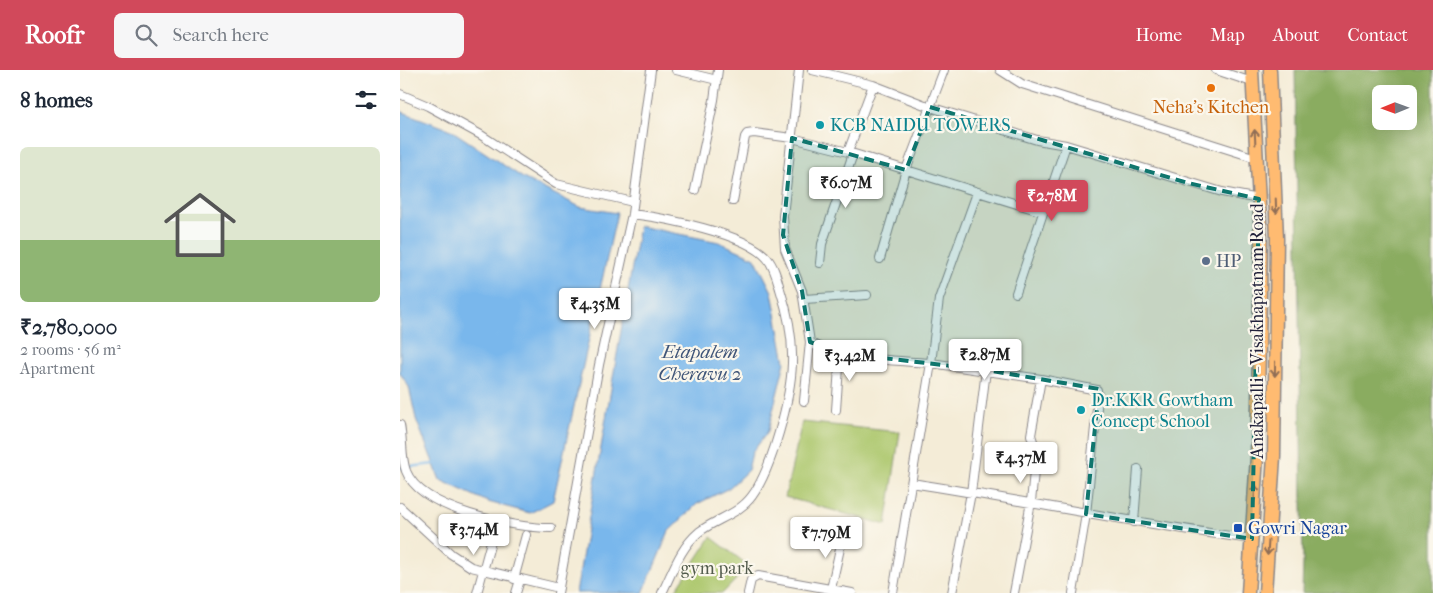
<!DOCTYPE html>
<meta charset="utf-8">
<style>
:root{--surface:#fff;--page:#f6f6f7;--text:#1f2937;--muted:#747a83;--accent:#d1495b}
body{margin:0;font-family:"IM FELL French Canon",serif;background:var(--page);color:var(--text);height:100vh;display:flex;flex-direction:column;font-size:19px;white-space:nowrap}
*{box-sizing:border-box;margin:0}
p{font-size:16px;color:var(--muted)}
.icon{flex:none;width:28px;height:28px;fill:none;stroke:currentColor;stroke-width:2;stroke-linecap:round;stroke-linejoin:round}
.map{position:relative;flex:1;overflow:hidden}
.drawer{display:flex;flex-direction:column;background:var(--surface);width:400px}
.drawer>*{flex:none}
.needle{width:32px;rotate:269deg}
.controls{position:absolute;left:972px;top:15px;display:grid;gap:10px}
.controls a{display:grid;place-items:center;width:45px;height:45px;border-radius:8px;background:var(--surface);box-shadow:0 5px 20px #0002;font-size:25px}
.price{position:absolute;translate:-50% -42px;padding:0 11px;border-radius:5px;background:#fff;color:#222;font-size:16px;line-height:32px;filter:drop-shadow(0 1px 2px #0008)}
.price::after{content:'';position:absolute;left:50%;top:30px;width:15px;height:11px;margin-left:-8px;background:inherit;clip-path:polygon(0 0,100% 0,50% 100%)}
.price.selected{background:var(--accent);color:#fff}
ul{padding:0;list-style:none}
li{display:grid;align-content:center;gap:10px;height:265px;padding:0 20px}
li span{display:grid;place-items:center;height:155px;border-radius:8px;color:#555}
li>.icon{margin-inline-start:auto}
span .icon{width:90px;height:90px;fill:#fffc;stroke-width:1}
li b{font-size:21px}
h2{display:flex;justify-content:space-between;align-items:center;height:60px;padding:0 20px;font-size:21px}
header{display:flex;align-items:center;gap:30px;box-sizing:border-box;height:70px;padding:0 25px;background:var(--accent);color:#fff}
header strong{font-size:24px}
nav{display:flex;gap:28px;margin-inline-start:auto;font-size:18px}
.search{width:350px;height:45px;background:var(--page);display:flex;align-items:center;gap:12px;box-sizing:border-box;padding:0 18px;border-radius:8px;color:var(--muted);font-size:19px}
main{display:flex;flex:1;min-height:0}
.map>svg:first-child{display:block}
</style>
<header>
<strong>Roofr</strong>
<div class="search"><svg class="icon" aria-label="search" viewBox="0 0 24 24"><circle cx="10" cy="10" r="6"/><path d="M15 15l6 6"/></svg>Search here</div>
<nav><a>Home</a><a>Map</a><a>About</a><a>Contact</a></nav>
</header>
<main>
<section class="drawer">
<h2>8 homes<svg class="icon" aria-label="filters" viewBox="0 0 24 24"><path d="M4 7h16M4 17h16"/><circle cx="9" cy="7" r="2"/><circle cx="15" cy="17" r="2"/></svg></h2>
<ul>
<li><span style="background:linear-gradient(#dfe7d0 60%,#8fb573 0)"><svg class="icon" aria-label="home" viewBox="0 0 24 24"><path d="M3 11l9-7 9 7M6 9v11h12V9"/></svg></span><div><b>₹2,780,000</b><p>2 rooms · 56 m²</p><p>Apartment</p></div></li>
</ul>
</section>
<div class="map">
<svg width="1033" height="523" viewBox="0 0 1033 523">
<rect width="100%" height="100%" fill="#fbf7ec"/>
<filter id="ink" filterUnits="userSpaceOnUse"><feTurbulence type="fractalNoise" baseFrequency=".02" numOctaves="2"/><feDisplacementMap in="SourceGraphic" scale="10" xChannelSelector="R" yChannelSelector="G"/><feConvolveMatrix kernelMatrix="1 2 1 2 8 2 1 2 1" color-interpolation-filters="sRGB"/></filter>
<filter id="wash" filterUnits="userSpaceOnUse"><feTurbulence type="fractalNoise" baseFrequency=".0096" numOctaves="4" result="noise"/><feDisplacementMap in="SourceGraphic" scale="20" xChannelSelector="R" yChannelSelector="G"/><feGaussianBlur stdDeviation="1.12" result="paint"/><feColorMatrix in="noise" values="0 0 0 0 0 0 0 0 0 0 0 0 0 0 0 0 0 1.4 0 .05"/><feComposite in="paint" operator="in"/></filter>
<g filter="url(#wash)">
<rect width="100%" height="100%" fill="#f4ecd7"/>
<path fill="#adc86e" stroke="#687554" d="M 402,352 L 500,362 L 486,455 L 385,427 Z
M 311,467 L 349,496 L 323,523 L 274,523 Z"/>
<path fill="#8aac61" stroke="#56674e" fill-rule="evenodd" d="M 895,0 L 1033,0 L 1033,523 L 902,523 L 903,492 ZM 981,24 L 1009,24 L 1009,51 L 981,51 Z"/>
<path fill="#79b7ec" stroke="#4e6c94" d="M 0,41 L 51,60 L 123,108 L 180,137 L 217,143 L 153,431 L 130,443 L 88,432 L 40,410 L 16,349 L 9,317 L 0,303 Z
M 239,156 L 319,172 L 355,188 L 372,222 L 385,292 L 368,361 L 352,383 L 348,400 L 329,418 L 297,434 L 269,461 L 243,523 L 176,523 Z"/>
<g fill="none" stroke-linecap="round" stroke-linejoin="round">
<path stroke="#79b7ec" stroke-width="2.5" d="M 0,398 L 34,394"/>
</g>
</g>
<g filter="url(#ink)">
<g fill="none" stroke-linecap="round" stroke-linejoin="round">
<defs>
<path id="street" d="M 276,0 L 317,10
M 399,0 L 383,146 L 385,179 L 402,221 L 410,272 L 404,331
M 412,0 L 473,15 L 530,37 L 637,70 L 666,75 L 822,122 L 859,129
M 600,0 L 622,14 L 856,88
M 816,0 L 852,12
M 0,24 L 28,36 L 81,65 L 156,114 L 233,132
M 448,82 L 473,15
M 295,120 L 314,30 L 318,0
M 577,123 L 539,229 L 531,293 L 641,309 L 697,320 L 698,328 L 686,444 L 673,523
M 333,131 L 345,67 L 347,64 L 354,63 L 392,68 L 448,82 L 643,142
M 232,144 C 264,148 345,163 367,188 C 374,196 377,208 380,219 C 388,243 393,268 392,293 C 391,327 372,399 352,426 C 339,444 316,449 299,462 C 280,478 273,501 262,523
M 480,189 L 506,100 L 544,0
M 420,193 L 422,174 L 453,84
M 616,223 L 666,75
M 404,229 L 467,225
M 410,272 C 432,289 502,291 531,293 L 493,523
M 436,340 L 440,283
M 0,355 C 3,370 1,387 6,401 C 21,440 114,458 151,458
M 512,413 C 626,431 738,454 852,469
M 0,437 L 51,484 L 71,497 L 159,518
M 734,452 L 738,399
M 114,509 L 126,465
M 431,519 L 443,465
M 77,523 L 95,457
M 116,523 L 120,510
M 158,523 L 199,295 L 232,144 L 251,0
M 348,523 L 351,510 L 358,506 L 452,523
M 552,523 L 571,423 L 586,300
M 614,523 L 631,432 L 636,381 L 631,365 L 641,309"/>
<path id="primary" d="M 848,523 L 857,386 L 861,170 L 852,0
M 865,523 L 874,386 L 877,169 L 870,0"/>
</defs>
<use href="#street" stroke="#8b8789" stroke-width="10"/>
<use href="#primary" stroke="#8b8789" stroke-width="15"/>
<use href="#street" stroke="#fff" stroke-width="8"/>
<use href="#primary" stroke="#ffbb71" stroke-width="12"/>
</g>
<defs><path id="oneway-shaft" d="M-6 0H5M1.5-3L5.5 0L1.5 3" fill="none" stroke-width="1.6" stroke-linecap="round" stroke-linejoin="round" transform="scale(1.25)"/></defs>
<g stroke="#906e56">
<use href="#oneway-shaft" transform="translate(855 67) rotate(-93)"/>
<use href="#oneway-shaft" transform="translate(876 136) rotate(88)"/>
<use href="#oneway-shaft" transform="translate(875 299) rotate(91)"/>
<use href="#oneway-shaft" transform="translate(855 422) rotate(-87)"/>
<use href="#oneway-shaft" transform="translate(868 478) rotate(94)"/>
</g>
</g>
<path fill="#0f766e" fill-opacity="0.2" stroke="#0f766e" stroke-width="4" stroke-dasharray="10 6" stroke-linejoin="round" d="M 530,37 L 788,113 L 859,129 L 852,469 L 686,444 L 699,319 L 586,300 L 440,283 L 410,272 L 402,221 L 383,165 L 392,68 L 506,100 Z"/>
<circle fill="#e8710a" stroke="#fbf7ec" stroke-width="2" cx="811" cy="18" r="5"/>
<g fill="#0f9aa8" stroke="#fbf7ec" stroke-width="2">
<circle cx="420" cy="55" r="5"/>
<circle cx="681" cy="340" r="5"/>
</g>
<circle fill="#5c6f8a" stroke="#fbf7ec" stroke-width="2" cx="806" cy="191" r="5"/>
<rect fill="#1a4fb4" stroke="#fbf7ec" stroke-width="2" x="833" y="453" width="10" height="10" rx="2.5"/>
<g text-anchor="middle" stroke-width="4.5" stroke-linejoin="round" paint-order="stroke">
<g font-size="18" fill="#c56008" stroke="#fbf7ec">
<text x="811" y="43">Neha's Kitchen</text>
</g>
<g font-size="18" fill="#0d838f" stroke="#fbf7ec" text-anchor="start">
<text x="430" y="61">KCB NAIDU TOWERS</text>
<text x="691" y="336">Dr.KKR Gowtham<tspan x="691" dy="21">Concept School</tspan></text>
</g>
<g font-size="18" fill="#4e5e75" stroke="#fbf7ec" text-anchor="start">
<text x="816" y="197">HP</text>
</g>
<g font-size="18" fill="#22223b" stroke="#fbf7ec">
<text transform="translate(857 261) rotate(-90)" y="6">Anakapalli - Visakhapatnam Road</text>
</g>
<g font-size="18" fill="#164399" stroke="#fbf7ec" text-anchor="start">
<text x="848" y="464">Gowri Nagar</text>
</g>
<g font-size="18" fill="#535c4d" stroke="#fbf7ec">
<text x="317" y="504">gym park</text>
</g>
<g font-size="19" font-style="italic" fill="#405679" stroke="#fbf7ec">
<text x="300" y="288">Etapalem<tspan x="300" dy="22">Cheravu 2</tspan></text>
</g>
</g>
</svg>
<div class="controls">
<a><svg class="needle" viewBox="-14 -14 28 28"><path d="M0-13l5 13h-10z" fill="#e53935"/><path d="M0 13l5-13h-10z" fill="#747a83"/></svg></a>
</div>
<b class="price" style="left:446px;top:139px">₹6.07M</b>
<b class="price selected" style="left:652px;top:152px">₹2.78M</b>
<b class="price" style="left:195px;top:260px">₹4.35M</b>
<b class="price" style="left:585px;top:311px">₹2.87M</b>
<b class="price" style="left:450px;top:312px">₹3.42M</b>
<b class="price" style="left:621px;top:414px">₹4.37M</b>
<b class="price" style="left:74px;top:486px">₹3.74M</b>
<b class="price" style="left:426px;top:489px">₹7.79M</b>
</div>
</main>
